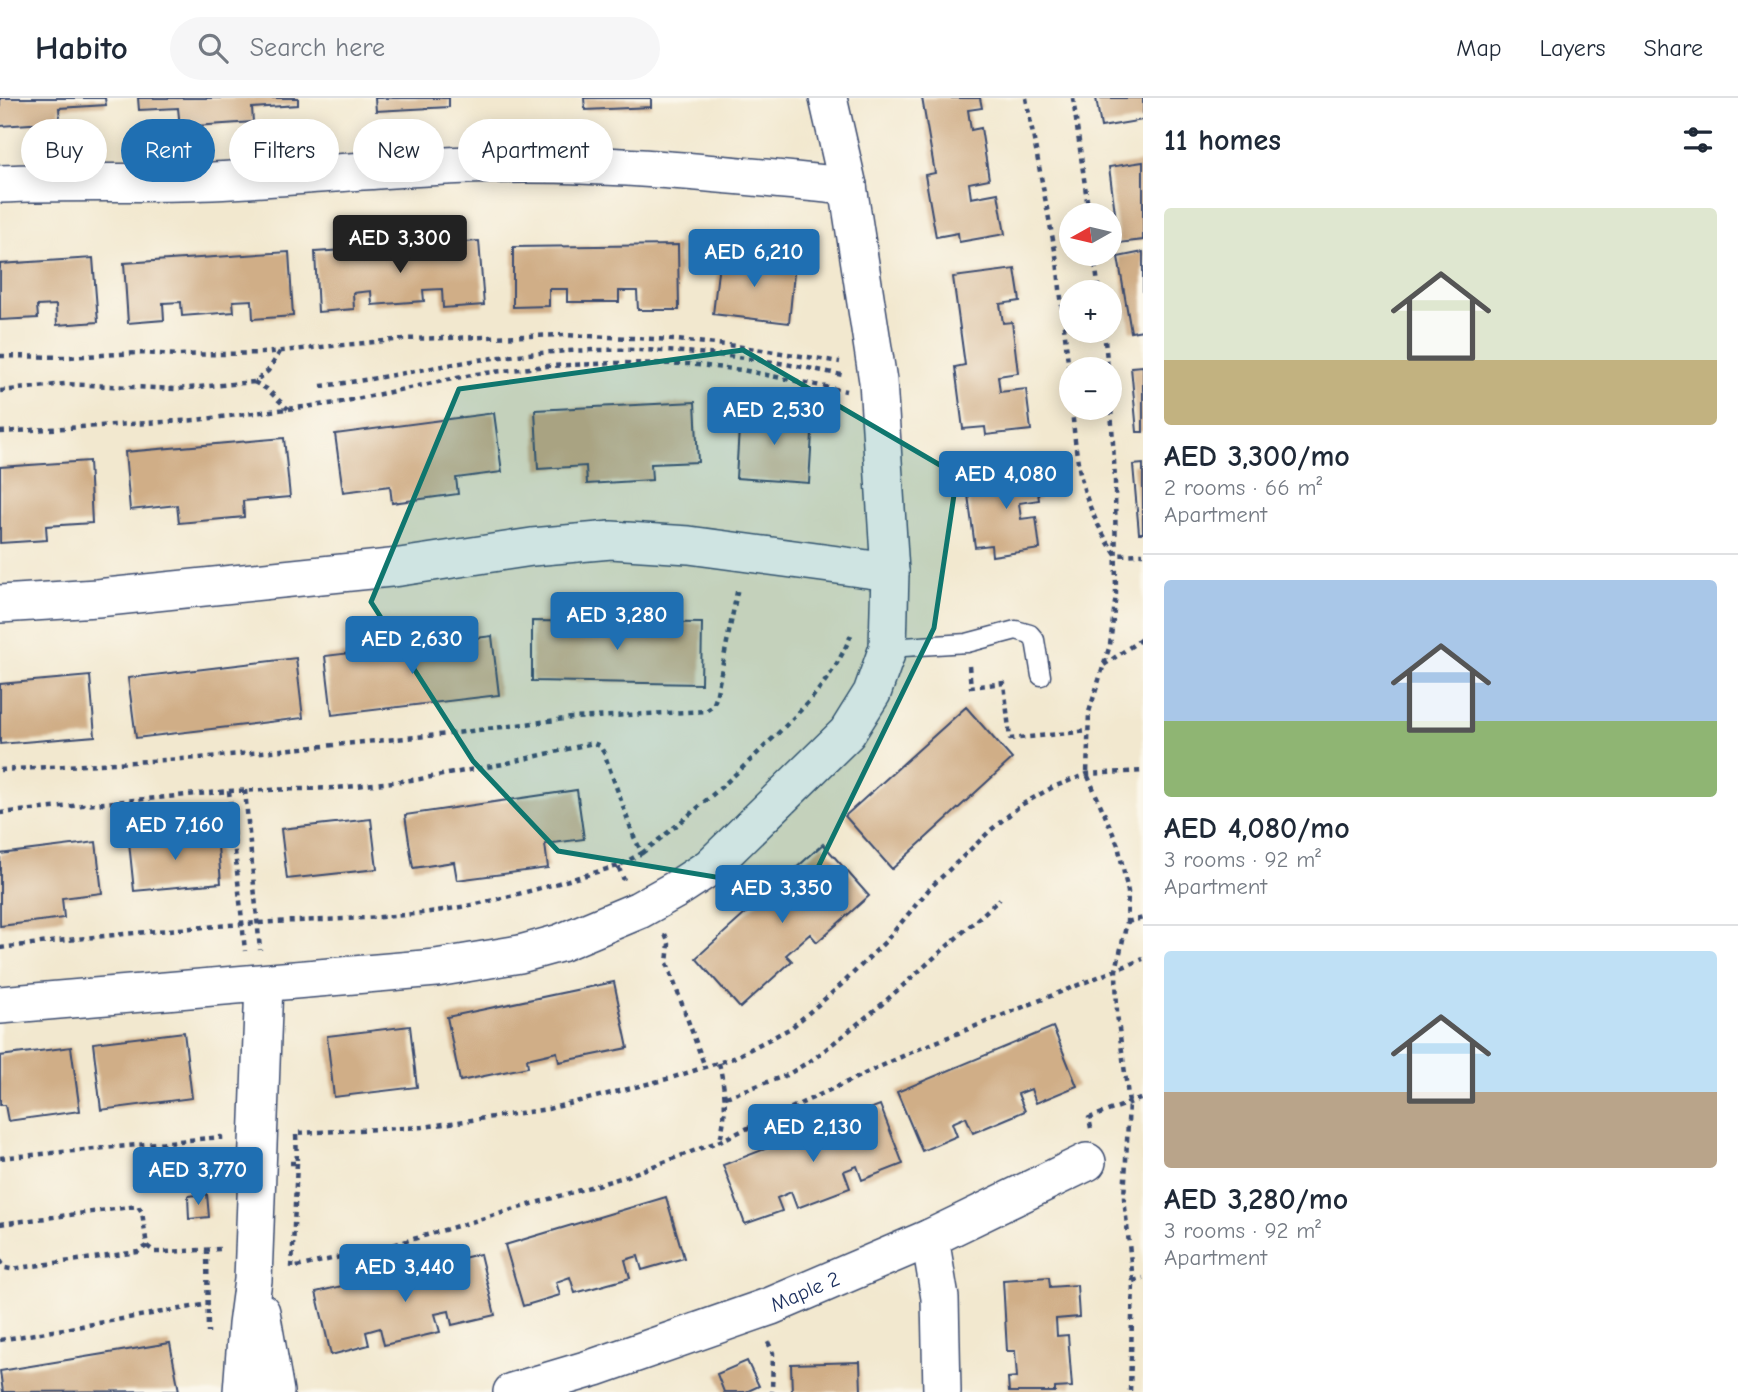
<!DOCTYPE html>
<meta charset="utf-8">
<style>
:root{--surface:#fff;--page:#f6f6f7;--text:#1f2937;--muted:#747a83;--line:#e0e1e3;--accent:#1f6fb2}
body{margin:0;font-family:"Comic Neue",sans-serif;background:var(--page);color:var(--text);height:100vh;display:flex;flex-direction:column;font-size:26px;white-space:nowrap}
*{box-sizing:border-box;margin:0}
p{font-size:23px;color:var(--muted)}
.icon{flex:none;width:38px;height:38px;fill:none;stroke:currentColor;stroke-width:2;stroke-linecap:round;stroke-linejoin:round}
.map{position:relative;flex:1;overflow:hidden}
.details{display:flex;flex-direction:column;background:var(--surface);width:595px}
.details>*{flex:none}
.hud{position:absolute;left:21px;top:21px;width:665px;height:63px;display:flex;gap:14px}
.needle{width:46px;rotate:262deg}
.fabs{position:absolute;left:1059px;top:105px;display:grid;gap:14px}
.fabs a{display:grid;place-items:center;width:63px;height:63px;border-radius:50%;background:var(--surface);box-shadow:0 4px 18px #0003;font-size:35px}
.price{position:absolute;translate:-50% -60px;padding:0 16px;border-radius:7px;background:var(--accent);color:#fff;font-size:23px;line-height:46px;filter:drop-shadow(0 2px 4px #0008)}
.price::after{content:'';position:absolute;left:50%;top:42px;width:21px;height:16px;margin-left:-10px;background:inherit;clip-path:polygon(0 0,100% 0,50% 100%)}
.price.active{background:#222;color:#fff}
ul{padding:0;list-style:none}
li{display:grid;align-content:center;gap:14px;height:371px;padding:0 21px}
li+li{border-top:2px solid var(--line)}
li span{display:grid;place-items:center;height:217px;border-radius:7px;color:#555}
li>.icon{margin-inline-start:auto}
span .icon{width:126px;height:126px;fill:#fffc;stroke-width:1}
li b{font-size:30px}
h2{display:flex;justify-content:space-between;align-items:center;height:84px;padding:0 21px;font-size:30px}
.tag{padding:0 24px;border-radius:32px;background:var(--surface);box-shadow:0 4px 18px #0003;font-size:24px;line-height:63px}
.tag.active{background:var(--accent);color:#fff}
header{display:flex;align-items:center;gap:42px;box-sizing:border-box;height:98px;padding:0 35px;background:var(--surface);border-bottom:2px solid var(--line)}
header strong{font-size:33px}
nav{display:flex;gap:38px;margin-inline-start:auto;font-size:24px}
.search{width:490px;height:63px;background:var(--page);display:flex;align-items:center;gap:18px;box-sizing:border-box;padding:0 24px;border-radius:38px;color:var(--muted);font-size:26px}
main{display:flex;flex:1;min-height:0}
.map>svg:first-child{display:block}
</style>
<header>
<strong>Habito</strong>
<div class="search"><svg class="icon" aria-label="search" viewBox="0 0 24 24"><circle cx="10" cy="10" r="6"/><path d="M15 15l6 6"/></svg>Search here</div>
<nav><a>Map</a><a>Layers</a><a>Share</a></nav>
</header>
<main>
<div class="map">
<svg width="1143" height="1294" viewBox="0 0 1143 1294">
<rect width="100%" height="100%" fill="#fbf7ec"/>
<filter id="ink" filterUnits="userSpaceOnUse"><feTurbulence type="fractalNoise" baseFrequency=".0143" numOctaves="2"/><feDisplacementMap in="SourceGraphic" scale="14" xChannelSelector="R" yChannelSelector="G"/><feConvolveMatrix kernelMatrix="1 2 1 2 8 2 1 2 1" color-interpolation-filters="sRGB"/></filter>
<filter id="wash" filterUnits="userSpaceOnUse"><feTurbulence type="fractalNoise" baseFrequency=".00686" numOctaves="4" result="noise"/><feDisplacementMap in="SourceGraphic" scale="28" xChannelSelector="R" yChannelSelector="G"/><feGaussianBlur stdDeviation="1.57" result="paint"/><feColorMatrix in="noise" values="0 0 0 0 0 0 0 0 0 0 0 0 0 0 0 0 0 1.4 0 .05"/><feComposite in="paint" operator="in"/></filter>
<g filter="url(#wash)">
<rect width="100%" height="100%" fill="#f2e8cf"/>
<g id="blocks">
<path fill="#d0ae87" d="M 0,0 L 105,0 L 106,7 L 59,10 L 60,24 L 0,28 Z
M 138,0 L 298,0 L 298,7 L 252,10 L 253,24 L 180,29 L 178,10 L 139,12 Z
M 375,0 L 449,0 L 449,9 L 376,13 Z
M 584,0 L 651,0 L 651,9 L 585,12 Z
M 922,0 L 980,0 L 982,10 L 968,12 L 971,32 L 981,30 L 989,81 L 969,85 L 971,100 L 998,95 L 1005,136 L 959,144 L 958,135 L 936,139 L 925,77 L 935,75 Z
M 1096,0 L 1143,0 L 1143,22 L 1101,29 Z
M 1143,64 L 1143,142 L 1119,145 L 1109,69 Z
M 479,143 L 484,207 L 443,210 L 442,191 L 423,192 L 424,203 L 372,207 L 371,193 L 353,195 L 354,211 L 318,214 L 315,154 Z
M 678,147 L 679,212 L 638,212 L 637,193 L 619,193 L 619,204 L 567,204 L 567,191 L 549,191 L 549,208 L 513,209 L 513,149 Z
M 289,154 L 293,218 L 253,221 L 252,202 L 233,203 L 234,214 L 182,218 L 181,204 L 163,205 L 164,222 L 128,225 L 124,165 Z
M 1143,154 L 1143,232 L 1131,234 L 1118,159 Z
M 720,157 L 795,165 L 789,225 L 713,216 Z
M 93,160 L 98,224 L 57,227 L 56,207 L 37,208 L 38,220 L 0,222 L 0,166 Z
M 1015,171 L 1020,203 L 1000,206 L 1003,225 L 1012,224 L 1018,275 L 998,278 L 1000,294 L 1026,291 L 1031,332 L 986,337 L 985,329 L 963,331 L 955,269 L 965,267 L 953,179 Z
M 1143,268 L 1143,334 L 1137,334 L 1131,269 Z
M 695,304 L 698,364 L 651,366 L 652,382 L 587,386 L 586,368 L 538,371 L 535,312 Z
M 740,314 L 813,319 L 809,385 L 736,380 Z
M 494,315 L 502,374 L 456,380 L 458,396 L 392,405 L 390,388 L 343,394 L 335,336 Z
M 284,340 L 290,399 L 243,403 L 244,419 L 179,425 L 177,407 L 130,412 L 125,354 Z
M 1033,362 L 1039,402 L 1019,405 L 1021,421 L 1036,419 L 1040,451 L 992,458 L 991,447 L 975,449 L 968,397 L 994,393 L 991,368 Z
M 89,363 L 92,425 L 46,428 L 47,442 L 0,445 L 0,369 Z
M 1143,366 L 1143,435 L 1139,435 L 1133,367 Z
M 532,523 L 702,525 L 701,586 L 532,583 Z
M 492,538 L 499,597 L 332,617 L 325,558 Z
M 296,560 L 303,620 L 136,640 L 128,580 Z
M 90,578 L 95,638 L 0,646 L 0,586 Z
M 966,609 L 1012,661 L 892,771 L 845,718 Z
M 577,692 L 584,741 L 545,746 L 548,770 L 457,782 L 454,764 L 413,770 L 405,717 Z
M 371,721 L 377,771 L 287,781 L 281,731 Z
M 217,736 L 221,785 L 134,793 L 129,744 Z
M 96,744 L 102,795 L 62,800 L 64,820 L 0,828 L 0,756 Z
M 823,746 L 869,798 L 817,844 L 810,836 L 786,857 L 792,863 L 740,910 L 696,860 Z
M 614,884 L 628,950 L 559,964 L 557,954 L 527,961 L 528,969 L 460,983 L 447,919 Z
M 410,928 L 417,989 L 334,999 L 327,938 Z
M 1053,929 L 1077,988 L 1036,1005 L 1031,991 L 1018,996 L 1025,1013 L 973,1035 L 966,1019 L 952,1025 L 957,1038 L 922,1053 L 897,994 Z
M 184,934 L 192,1000 L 101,1012 L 93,945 Z
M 71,949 L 80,1013 L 8,1023 L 5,1007 L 0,1007 L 0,958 Z
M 880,1007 L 903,1066 L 862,1082 L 857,1068 L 844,1073 L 850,1090 L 797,1110 L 791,1094 L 777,1100 L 782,1113 L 745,1126 L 723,1067 Z
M 207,1096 L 209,1119 L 189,1121 L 188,1098 Z
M 666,1099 L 684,1160 L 642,1172 L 638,1158 L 625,1162 L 630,1180 L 575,1195 L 570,1179 L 556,1184 L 560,1197 L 523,1208 L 505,1147 Z
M 480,1156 L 495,1217 L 452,1227 L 449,1213 L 435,1216 L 440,1234 L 384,1247 L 380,1230 L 366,1234 L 369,1247 L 331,1257 L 316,1194 Z
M 1049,1179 L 1050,1189 L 1077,1187 L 1079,1219 L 1056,1221 L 1057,1238 L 1068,1237 L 1072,1289 L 1055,1290 L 1055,1294 L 1009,1294 L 1008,1280 L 1017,1279 L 1015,1253 L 1007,1253 L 1003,1182 Z
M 170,1245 L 179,1293 L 3,1294 L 0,1273 Z
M 747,1263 L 759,1288 L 746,1294 L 724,1294 L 717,1276 Z
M 860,1264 L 861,1294 L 792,1294 L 791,1266 Z"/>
</g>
</g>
<g filter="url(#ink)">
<use href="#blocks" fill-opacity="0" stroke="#3b4b6f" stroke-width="2"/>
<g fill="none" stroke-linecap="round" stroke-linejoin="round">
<defs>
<path id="service" d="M 888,550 L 967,545 L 1016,532 L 1030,536 L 1035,542 L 1041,578"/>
<g id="minor">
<path d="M 0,86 C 71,83 142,86 212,83 C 316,78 421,66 525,66 C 633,66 741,78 848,88"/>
<path d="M 0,506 L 97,500 L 400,469 L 532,449 L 611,442 L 689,447 L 890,474"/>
<path d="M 0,907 L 436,870 L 520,856 L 560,845 L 639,812 L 675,792 L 710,769 L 847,635 L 872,595 L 888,550 L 890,474 L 878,283 L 848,88 L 828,0"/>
<path d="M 930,1140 L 940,1200 L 942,1294"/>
<path d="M 261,1214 L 275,1294"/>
<path d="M 242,1294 L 247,1227 L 253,1182 L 264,885"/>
<path id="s1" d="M 512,1294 L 596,1269 L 771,1208 L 930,1140 L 1087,1064"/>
</g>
</defs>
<use href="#service" stroke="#3b4b6f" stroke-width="21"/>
<use href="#minor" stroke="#3b4b6f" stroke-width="40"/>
<path stroke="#3b4b6f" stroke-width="4.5" stroke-dasharray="5 5" stroke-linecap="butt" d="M 1026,0 L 1057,163 L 1071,292
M 1073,0 L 1089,117
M 1094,156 L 1099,194
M 1104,233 L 1108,271
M 0,258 L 68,259 L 137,255 L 179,257 L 262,255 L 404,241 L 565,237 L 676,242 L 736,248 L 840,264
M 254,284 L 267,291 L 288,311
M 321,288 C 384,281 446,265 510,258 C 621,245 734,253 842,277
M 1110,292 L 1115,381 L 1116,496 L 1110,547 L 1089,614 L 1087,676 L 1118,747 L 1128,794 L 1127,824 L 1116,872 L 1117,916 L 1129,1005 L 1124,1100 L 1133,1183 L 1130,1294
M 0,293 L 65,286 L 177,291 L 254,284 L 268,273 L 280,254
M 1072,310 C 1077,370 1081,405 1116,457 L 1143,456
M 0,334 L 196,322 L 337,305 L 476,276 L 547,268 L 618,265 L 689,266 L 742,272 L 846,293
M 1104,567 L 1143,540
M 969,568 L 971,589 L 1004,585 L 1010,641 L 1088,633
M 0,672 L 199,660 L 448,636 L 572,620 L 706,613 L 713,608 L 716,600 L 738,489
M 245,692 L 260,852
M 229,693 L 245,853
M 0,715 L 229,693 L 337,690 L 420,681 L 503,666 L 593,645 L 600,648 L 604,655 L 634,739 L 642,755 L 618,768 L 624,782
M 642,755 C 687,720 730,683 771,642 C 804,610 833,581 851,537
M 1127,824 L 1143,820
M 665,836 L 669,846 L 667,865 L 705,969
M 0,850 C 86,839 172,831 258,825 C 320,821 382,822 443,812 C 502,803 560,784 618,768
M 719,965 C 726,997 727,1010 720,1043
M 726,999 L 787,977 L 815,960 L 881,907 L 1000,801
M 1091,1030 L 1089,1020 L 1143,1000
M 0,1060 L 221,1039 L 221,1044
M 290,1065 L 297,1065 L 296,1035 L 423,1029 L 548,1011 L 671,980 L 733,960 L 791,930 L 841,887 L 885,844 L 930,790 L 992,731 L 1021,707 L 1053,689 L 1087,676 L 1143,673
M 297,1065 L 292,1170 L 393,1147 L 624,1079 L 720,1043 L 916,952 L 1143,861
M 0,1126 L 138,1108 L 142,1114 L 147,1148
M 147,1148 L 155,1154 L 164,1154 L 221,1151
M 207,1152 L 208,1235
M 0,1162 L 5,1170 L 11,1171 L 138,1154 L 147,1148
M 1133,1183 L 1143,1180
M 0,1242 L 209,1206
M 768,1244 L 773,1255 L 772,1294"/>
<use href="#service" stroke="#fff" stroke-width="18"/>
<use href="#minor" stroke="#fff" stroke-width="37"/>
</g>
</g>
<path fill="#0f766e" fill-opacity="0.2" stroke="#0f766e" stroke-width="5" stroke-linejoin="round" d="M 743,252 L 957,377 L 934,530 L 806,794 L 558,753 L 473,663 L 371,504 L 459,291 Z"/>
<g text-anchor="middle" stroke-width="5" stroke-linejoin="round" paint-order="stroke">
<g font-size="21" fill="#1b2f5e" stroke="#fbf7ec">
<text dy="7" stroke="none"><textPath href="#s1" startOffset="310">Maple 2</textPath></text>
</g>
</g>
</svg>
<div class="fabs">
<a><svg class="needle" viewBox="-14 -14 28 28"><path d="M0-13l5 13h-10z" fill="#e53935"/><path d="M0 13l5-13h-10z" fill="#747a83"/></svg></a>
<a>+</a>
<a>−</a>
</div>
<b class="price active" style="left:400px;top:177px">AED 3,300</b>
<b class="price" style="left:754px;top:191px">AED 6,210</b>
<b class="price" style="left:774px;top:349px">AED 2,530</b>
<b class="price" style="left:1006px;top:413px">AED 4,080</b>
<b class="price" style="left:617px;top:554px">AED 3,280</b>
<b class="price" style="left:412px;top:578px">AED 2,630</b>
<b class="price" style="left:175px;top:764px">AED 7,160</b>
<b class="price" style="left:782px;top:827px">AED 3,350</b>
<b class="price" style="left:813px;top:1066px">AED 2,130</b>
<b class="price" style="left:198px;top:1109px">AED 3,770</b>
<b class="price" style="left:405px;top:1206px">AED 3,440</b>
<div class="hud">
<a class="tag">Buy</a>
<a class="tag active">Rent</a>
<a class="tag">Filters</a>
<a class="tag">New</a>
<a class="tag">Apartment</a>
</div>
</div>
<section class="details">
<h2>11 homes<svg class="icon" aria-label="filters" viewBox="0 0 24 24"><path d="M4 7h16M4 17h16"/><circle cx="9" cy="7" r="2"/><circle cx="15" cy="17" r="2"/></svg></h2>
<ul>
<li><span style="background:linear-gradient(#dfe7d0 70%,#c2b280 0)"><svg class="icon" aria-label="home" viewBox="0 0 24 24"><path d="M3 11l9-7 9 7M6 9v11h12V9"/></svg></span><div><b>AED 3,300/mo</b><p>2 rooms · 66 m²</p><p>Apartment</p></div></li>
<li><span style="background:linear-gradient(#a9c7e8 65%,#8fb573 0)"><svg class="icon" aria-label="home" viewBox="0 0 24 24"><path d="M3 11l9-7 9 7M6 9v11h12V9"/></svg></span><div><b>AED 4,080/mo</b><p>3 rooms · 92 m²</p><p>Apartment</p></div></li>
<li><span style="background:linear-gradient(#bfe0f5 65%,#b9a48a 0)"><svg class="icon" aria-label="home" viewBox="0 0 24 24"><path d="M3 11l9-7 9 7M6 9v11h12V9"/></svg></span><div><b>AED 3,280/mo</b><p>3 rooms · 92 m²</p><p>Apartment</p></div></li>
</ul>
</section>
</main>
